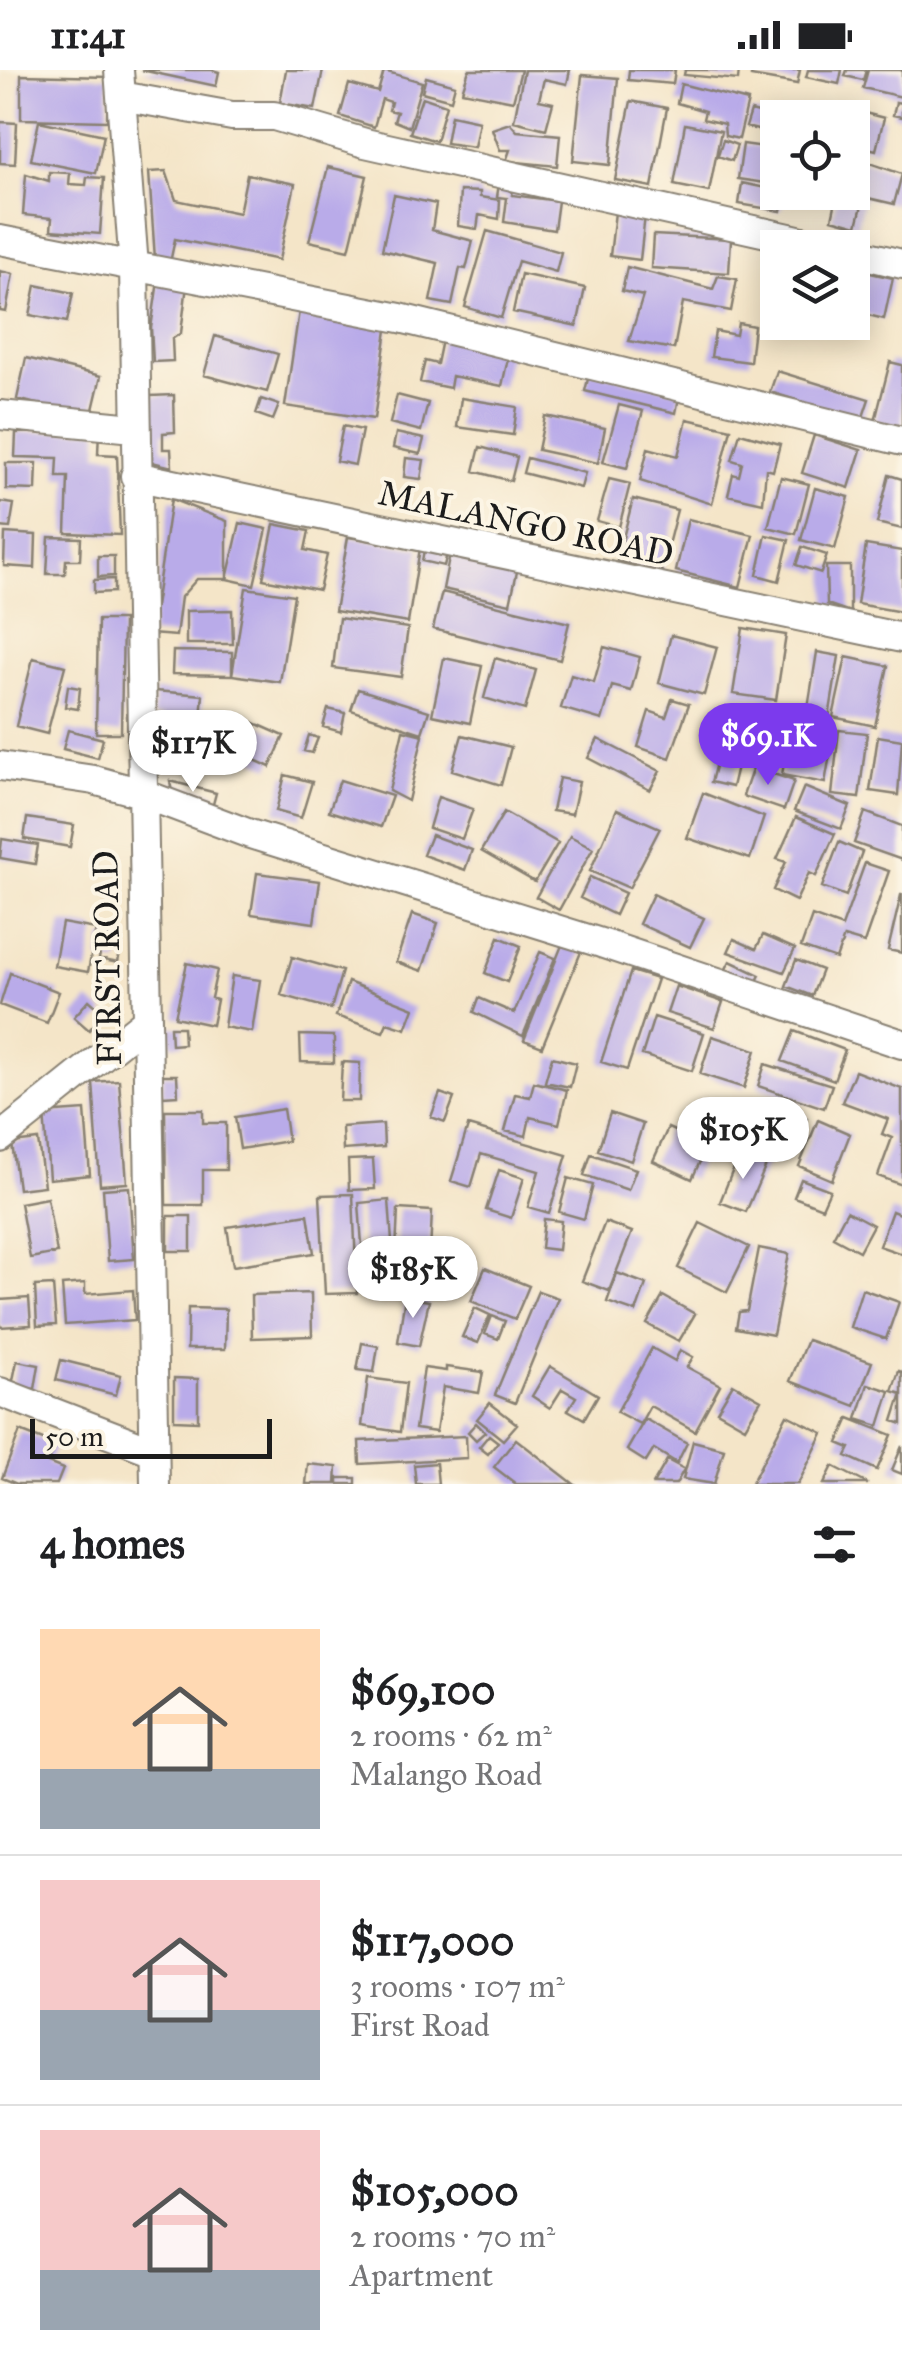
<!DOCTYPE html>
<meta charset="utf-8">
<style>
:root{--surface:#fff;--page:#f6f6f6;--text:#202124;--muted:#757577;--line:#e0e0e0;--accent:#7c3aed}
body{margin:0;font-family:"IM FELL Great Primer",serif;background:var(--page);color:var(--text);height:100vh;display:flex;flex-direction:column;font-size:38px;white-space:nowrap}
*{box-sizing:border-box;margin:0}
p{font-size:32px;color:var(--muted)}
.icon{flex:none;width:55px;height:55px;fill:none;stroke:currentColor;stroke-width:2;stroke-linecap:round;stroke-linejoin:round}
.map{position:relative;height:1414px;overflow:hidden}
.details{display:flex;flex-direction:column;background:var(--surface);flex:1}
.details>*{flex:none}
.buttons{position:absolute;left:760px;top:30px;display:grid;gap:20px}
.buttons a{display:grid;place-items:center;width:110px;height:110px;border-radius:0px;background:var(--surface);box-shadow:0 5px 25px #0003;font-size:50px}
.scale{position:absolute;left:30px;bottom:25px;width:242px;box-sizing:border-box;padding-left:10px;border:5px solid #1c1c1c;border-top:0;font-size:28px;line-height:35px;white-space:nowrap;color:#1c1c1c;-webkit-text-stroke:8px #fcf5e5;paint-order:stroke}
.price{position:absolute;translate:-50% -85px;padding:0 22px;border-radius:35px;background:#fff;color:#222;font-size:32px;line-height:65px;filter:drop-shadow(0 2px 5px #0008)}
.price::after{content:'';position:absolute;left:50%;top:60px;width:30px;height:22px;margin-left:-15px;background:inherit;clip-path:polygon(0 0,100% 0,50% 100%)}
.price.active{background:var(--accent);color:#fff}
ul{padding:0;list-style:none}
li{display:flex;align-items:center;gap:30px;height:250px;padding:0 40px}
li+li{border-top:2px solid var(--line)}
li span{display:grid;place-items:center;flex:none;width:280px;height:200px;border-radius:0px;color:#555}
li>.icon{margin-inline-start:auto}
span .icon{width:120px;height:120px;fill:#fffc;stroke-width:1}
li b{font-size:42px}
h2{display:flex;justify-content:space-between;align-items:center;height:120px;padding:0 40px;font-size:42px}
.status{display:flex;justify-content:space-between;align-items:center;height:70px;padding:0 50px;background:var(--surface);direction:ltr}
.status svg{height:28px;fill:currentColor}
.map>svg:first-child{display:block}
</style>
<div class="status"><b>11:41</b><svg viewBox="0 0 49 12"><path d="M0 12V9h3v3zM5 12V6h3v6zM10 12V3h3v9zM15 12V0h3v12zM26 1h20v11H26zM47 4h2v5h-2z"/></svg></div>
<div class="map">
<svg width="902" height="1414" viewBox="0 0 902 1414">
<rect width="100%" height="100%" fill="#fcf5e5"/>
<filter id="ink" filterUnits="userSpaceOnUse"><feTurbulence type="fractalNoise" baseFrequency=".01" numOctaves="2"/><feDisplacementMap in="SourceGraphic" scale="20" xChannelSelector="R" yChannelSelector="G"/><feConvolveMatrix kernelMatrix="1 2 1 2 8 2 1 2 1" color-interpolation-filters="sRGB"/></filter>
<filter id="wash" filterUnits="userSpaceOnUse"><feTurbulence type="fractalNoise" baseFrequency=".0048" numOctaves="4" result="noise"/><feDisplacementMap in="SourceGraphic" scale="40" xChannelSelector="R" yChannelSelector="G"/><feGaussianBlur stdDeviation="2.25" result="paint"/><feColorMatrix in="noise" values="0 0 0 0 0 0 0 0 0 0 0 0 0 0 0 0 0 1.4 0 .05"/><feComposite in="paint" operator="in"/></filter>
<g filter="url(#wash)">
<rect width="100%" height="100%" fill="#f4e5c8"/>
<g id="blocks">
<path fill="#b9abe9" d="M 141,0 L 212,0 L 219,2 L 216,16 Z
M 286,0 L 323,0 L 315,39 L 280,33 Z
M 469,0 L 521,0 L 513,31 L 462,21 Z
M 524,0 L 570,0 L 567,14 L 544,9 L 539,30 L 553,33 L 546,59 L 514,51 Z
M 629,0 L 675,0 L 673,14 L 628,10 Z
M 685,0 L 739,0 L 738,10 L 684,5 Z
M 752,0 L 800,0 L 797,14 L 751,6 Z
M 808,0 L 842,0 L 839,14 L 806,7 Z
M 847,0 L 866,0 L 863,10 L 845,6 Z
M 868,0 L 902,0 L 902,27 L 863,18 Z
M 384,1 L 422,12 L 409,57 L 394,51 L 397,42 L 389,40 L 391,32 L 382,29 L 374,57 L 340,46 L 349,14 L 378,22 Z
M 21,5 L 108,7 L 107,51 L 21,49 Z
M 582,5 L 618,8 L 610,95 L 573,91 Z
M 426,7 L 455,15 L 451,30 L 422,22 Z
M 681,14 L 748,31 L 739,69 L 725,66 L 724,54 L 703,49 L 705,41 L 677,33 Z
M 422,27 L 446,35 L 436,71 L 410,63 Z
M 631,31 L 667,38 L 652,117 L 615,110 Z
M 896,32 L 902,33 L 902,47 L 893,45 Z
M 834,35 L 884,48 L 876,80 L 852,74 L 852,48 L 831,48 Z
M 751,41 L 778,48 L 778,65 L 746,57 Z
M 451,45 L 479,51 L 474,77 L 446,73 Z
M 39,51 L 104,65 L 96,103 L 31,90 Z
M 0,52 L 17,53 L 15,94 L 0,93 Z
M 510,53 L 517,61 L 560,65 L 557,96 L 506,91 L 510,80 L 500,80 L 492,59 Z
M 685,54 L 721,61 L 709,122 L 674,115 Z
M 723,70 L 737,75 L 732,91 L 718,86 Z
M 743,74 L 778,79 L 778,115 L 738,109 Z
M 852,87 L 902,104 L 894,134 L 864,127 L 857,156 L 832,149 L 838,122 L 852,122 Z
M 328,97 L 367,106 L 349,180 L 309,171 Z
M 166,101 L 176,130 L 239,143 L 247,104 L 295,114 L 279,190 L 175,169 L 171,188 L 155,189 L 149,102 Z
M 49,102 L 70,103 L 69,114 L 86,115 L 87,107 L 104,108 L 100,164 L 51,160 L 52,148 L 23,145 L 26,104 L 49,111 Z
M 500,107 L 515,109 L 512,125 L 558,131 L 554,160 L 504,152 L 507,128 L 497,127 Z
M 742,113 L 784,122 L 781,141 L 739,134 Z
M 460,121 L 480,122 L 480,127 L 500,130 L 499,149 L 479,145 L 477,159 L 458,156 Z
M 394,125 L 436,134 L 432,160 L 473,171 L 466,199 L 460,198 L 452,235 L 430,231 L 438,193 L 382,180 Z
M 616,133 L 646,136 L 640,190 L 610,186 Z
M 487,161 L 561,182 L 556,202 L 518,191 L 501,248 L 465,237 Z
M 653,165 L 731,169 L 729,203 L 651,198 Z
M 627,197 L 713,219 L 718,206 L 737,209 L 731,241 L 683,232 L 674,279 L 629,271 L 643,226 L 622,221 Z
M 852,199 L 893,208 L 884,249 L 852,241 Z
M 0,201 L 13,204 L 6,242 L 0,241 Z
M 521,204 L 585,218 L 577,256 L 513,242 Z
M 158,211 L 187,215 L 181,263 L 172,269 L 173,291 L 153,292 L 151,258 Z
M 36,215 L 73,223 L 67,252 L 30,245 Z
M 299,241 L 388,253 L 374,349 L 285,336 Z
M 830,252 L 848,252 L 845,266 L 828,262 Z
M 738,253 L 754,256 L 750,292 L 711,287 L 715,261 L 736,265 Z
M 443,265 L 510,279 L 502,316 L 452,306 L 450,318 L 420,312 L 425,291 L 437,294 Z
M 215,266 L 278,284 L 267,322 L 204,305 Z
M 26,288 L 101,306 L 91,348 L 17,329 Z
M 890,292 L 902,295 L 902,358 L 875,351 Z
M 590,301 L 680,322 L 676,343 L 585,321 Z
M 777,301 L 869,329 L 862,350 L 770,322 Z
M 174,325 L 175,362 L 163,363 L 163,379 L 171,379 L 172,397 L 152,392 L 150,326 Z
M 397,325 L 428,333 L 421,361 L 390,353 Z
M 461,328 L 517,337 L 513,365 L 457,357 Z
M 261,329 L 279,335 L 273,350 L 256,344 Z
M 619,335 L 643,341 L 627,398 L 603,392 Z
M 545,346 L 605,358 L 598,393 L 538,380 Z
M 687,349 L 731,359 L 712,434 L 640,411 L 648,378 L 678,386 Z
M 343,356 L 362,360 L 355,395 L 336,391 Z
M 99,360 L 98,384 L 117,385 L 120,465 L 66,463 L 68,407 L 57,407 L 58,388 L 15,387 L 16,363 Z
M 396,363 L 424,369 L 420,384 L 393,378 Z
M 740,363 L 780,374 L 773,401 L 766,399 L 763,433 L 728,425 L 733,404 L 739,406 L 742,393 L 732,390 Z
M 814,365 L 861,380 L 849,418 L 802,403 Z
M 480,377 L 517,387 L 511,411 L 474,401 Z
M 406,388 L 424,390 L 421,409 L 404,407 Z
M 527,388 L 585,403 L 581,418 L 523,403 Z
M 6,393 L 37,393 L 36,420 L 6,419 Z
M 889,405 L 902,409 L 902,459 L 877,453 Z
M 781,407 L 809,414 L 796,464 L 768,457 Z
M 609,409 L 630,414 L 619,457 L 597,451 Z
M 815,418 L 849,427 L 835,479 L 801,470 Z
M 171,429 L 227,451 L 227,509 L 197,509 L 181,527 L 176,566 L 151,564 Z
M 633,429 L 677,440 L 661,502 L 617,491 Z
M 0,432 L 14,434 L 10,458 L 0,457 Z
M 688,449 L 753,465 L 740,517 L 676,501 Z
M 240,453 L 267,459 L 254,515 L 227,509 Z
M 274,454 L 309,461 L 305,480 L 327,485 L 319,520 L 263,509 Z
M 5,463 L 36,465 L 35,498 L 4,496 Z
M 766,465 L 789,470 L 779,511 L 757,505 Z
M 49,467 L 81,468 L 80,490 L 66,490 L 65,504 L 47,504 Z
M 348,467 L 420,478 L 408,553 L 335,541 Z
M 425,474 L 448,479 L 444,496 L 422,491 Z
M 866,475 L 902,481 L 902,542 L 857,534 Z
M 802,477 L 827,485 L 821,503 L 796,495 Z
M 450,483 L 518,497 L 510,534 L 443,519 Z
M 98,486 L 114,486 L 114,506 L 98,507 Z
M 826,496 L 850,496 L 850,542 L 827,534 Z
M 114,509 L 114,522 L 94,523 L 94,510 Z
M 246,518 L 294,525 L 280,612 L 232,605 Z
M 442,522 L 569,553 L 560,590 L 433,559 Z
M 232,540 L 233,574 L 186,574 L 186,541 Z
M 339,548 L 408,558 L 401,607 L 333,598 Z
M 98,550 L 123,550 L 121,663 L 96,663 Z
M 743,558 L 786,565 L 776,630 L 733,624 Z
M 671,565 L 717,577 L 704,625 L 659,613 Z
M 604,577 L 640,587 L 631,621 L 612,616 L 602,650 L 561,638 L 571,605 L 594,612 Z
M 173,581 L 232,582 L 232,605 L 172,604 Z
M 817,582 L 839,586 L 829,648 L 807,644 Z
M 846,587 L 888,596 L 875,656 L 833,647 Z
M 33,588 L 65,596 L 47,664 L 16,656 Z
M 444,588 L 482,596 L 470,653 L 432,645 Z
M 495,588 L 536,600 L 525,640 L 484,628 Z
M 68,616 L 80,618 L 78,639 L 65,637 Z
M 358,619 L 429,641 L 422,663 L 351,640 Z
M 155,621 L 203,625 L 198,682 L 169,680 L 171,661 L 162,664 L 164,647 L 153,646 Z
M 672,629 L 689,634 L 670,688 L 638,677 L 649,641 L 666,647 Z
M 328,639 L 345,643 L 341,662 L 323,657 Z
M 756,644 L 784,648 L 778,694 L 750,690 Z
M 791,650 L 835,657 L 825,713 L 782,705 Z
M 250,651 L 284,666 L 270,697 L 237,682 Z
M 725,658 L 745,663 L 732,717 L 711,712 Z
M 68,660 L 103,669 L 98,688 L 63,679 Z
M 403,660 L 423,665 L 408,731 L 389,721 Z
M 839,660 L 867,663 L 859,728 L 832,725 Z
M 309,665 L 318,668 L 312,683 L 304,681 Z
M 462,665 L 511,677 L 501,715 L 452,700 Z
M 878,666 L 902,670 L 898,725 L 870,721 Z
M 598,669 L 660,701 L 650,720 L 588,688 Z
M 753,697 L 794,711 L 784,740 L 743,726 Z
M 285,705 L 312,712 L 301,748 L 276,741 Z
M 559,708 L 579,712 L 572,744 L 552,741 Z
M 340,710 L 392,726 L 381,757 L 329,741 Z
M 170,711 L 216,723 L 212,738 L 173,728 Z
M 804,717 L 850,736 L 841,759 L 794,741 Z
M 703,723 L 764,747 L 750,789 L 687,768 Z
M 438,727 L 473,739 L 462,769 L 429,758 Z
M 617,739 L 660,758 L 629,818 L 590,801 Z
M 504,742 L 558,773 L 535,812 L 481,781 Z
M 865,742 L 902,756 L 902,790 L 854,773 Z
M 796,747 L 835,764 L 816,806 L 809,803 L 796,831 L 773,820 L 786,792 L 777,789 Z
M 27,748 L 74,755 L 70,777 L 24,769 Z
M 431,765 L 472,780 L 465,800 L 423,785 Z
M 570,766 L 593,778 L 559,840 L 536,827 Z
M 2,769 L 38,775 L 35,794 L 0,788 Z
M 839,772 L 862,782 L 846,826 L 822,817 Z
M 865,793 L 889,801 L 864,873 L 844,867 L 836,889 L 801,877 L 812,846 L 842,857 Z
M 257,803 L 320,811 L 314,853 L 251,844 Z
M 590,807 L 625,823 L 615,845 L 580,828 Z
M 653,824 L 704,848 L 690,877 L 639,854 Z
M 901,825 L 902,825 L 902,883 L 888,880 Z
M 412,844 L 438,853 L 422,901 L 396,892 Z
M 62,853 L 96,859 L 88,902 L 54,896 Z
M 763,865 L 795,879 L 784,902 L 728,882 L 734,869 L 756,879 Z
M 103,867 L 122,870 L 118,893 L 99,889 Z
M 499,867 L 521,876 L 507,912 L 485,903 Z
M 562,875 L 581,882 L 542,977 L 524,970 Z
M 540,882 L 555,888 L 523,966 L 474,942 L 479,928 L 514,943 Z
M 292,887 L 342,901 L 331,939 L 281,925 Z
M 796,890 L 822,900 L 812,926 L 786,916 Z
M 730,891 L 760,905 L 755,915 L 725,901 Z
M 187,893 L 217,900 L 211,928 L 217,930 L 212,955 L 175,947 Z
M 631,901 L 657,909 L 627,1000 L 601,992 Z
M 10,903 L 59,922 L 47,953 L 0,935 Z
M 232,906 L 260,910 L 252,962 L 224,957 Z
M 348,912 L 414,938 L 406,959 L 387,953 L 383,962 L 336,946 Z
M 676,916 L 723,932 L 714,958 L 667,943 Z
M 89,930 L 104,943 L 89,960 L 74,947 Z
M 654,947 L 704,963 L 692,1001 L 642,985 Z
M 170,957 L 183,957 L 184,974 L 171,975 Z
M 794,961 L 845,980 L 834,1010 L 782,991 Z
M 300,965 L 334,966 L 334,993 L 301,992 Z
M 712,966 L 756,980 L 744,1018 L 700,1004 Z
M 552,987 L 576,993 L 570,1017 L 545,1012 Z
M 342,992 L 360,993 L 359,1031 L 340,1031 Z
M 765,994 L 832,1015 L 824,1038 L 758,1016 Z
M 855,1001 L 902,1019 L 902,1115 L 878,1106 L 892,1068 L 882,1064 L 888,1049 L 842,1032 Z
M 162,1005 L 177,1005 L 178,1025 L 163,1026 Z
M 119,1010 L 127,1113 L 100,1115 L 93,1012 Z
M 534,1012 L 567,1020 L 559,1054 L 530,1047 L 526,1066 L 505,1061 L 515,1024 L 530,1027 Z
M 440,1023 L 454,1028 L 445,1052 L 431,1047 Z
M 773,1031 L 807,1048 L 792,1079 L 758,1062 Z
M 283,1039 L 288,1071 L 240,1079 L 235,1047 Z
M 85,1040 L 90,1105 L 49,1109 L 44,1043 Z
M 165,1040 L 203,1040 L 203,1053 L 226,1053 L 226,1100 L 203,1100 L 203,1135 L 166,1135 Z
M 610,1043 L 643,1054 L 631,1091 L 598,1080 Z
M 818,1050 L 850,1064 L 832,1110 L 799,1096 Z
M 383,1054 L 384,1077 L 343,1080 L 342,1057 Z
M 468,1056 L 567,1085 L 549,1143 L 528,1137 L 539,1101 L 481,1084 L 471,1117 L 451,1111 Z
M 668,1058 L 707,1076 L 692,1109 L 653,1091 Z
M 38,1070 L 44,1116 L 18,1119 L 12,1073 Z
M 740,1082 L 767,1093 L 746,1142 L 720,1132 Z
M 591,1084 L 636,1099 L 628,1120 L 584,1105 Z
M 373,1089 L 375,1119 L 349,1120 L 348,1090 Z
M 499,1100 L 524,1108 L 511,1148 L 486,1140 Z
M 568,1108 L 593,1115 L 584,1149 L 559,1142 Z
M 801,1109 L 830,1120 L 822,1138 L 794,1127 Z
M 129,1117 L 134,1189 L 108,1191 L 103,1119 Z
M 353,1124 L 357,1223 L 325,1224 L 320,1125 Z
M 47,1128 L 57,1183 L 30,1188 L 20,1133 Z
M 389,1130 L 392,1172 L 362,1175 L 359,1133 Z
M 398,1139 L 432,1141 L 430,1184 L 396,1182 Z
M 847,1141 L 873,1155 L 859,1181 L 833,1167 Z
M 892,1141 L 902,1145 L 902,1184 L 879,1176 Z
M 308,1144 L 314,1183 L 233,1196 L 227,1157 Z
M 168,1146 L 191,1146 L 191,1181 L 168,1181 Z
M 544,1149 L 561,1151 L 558,1180 L 541,1178 Z
M 605,1152 L 632,1162 L 609,1221 L 582,1211 Z
M 700,1153 L 749,1177 L 727,1222 L 678,1198 Z
M 759,1178 L 789,1184 L 773,1265 L 736,1258 L 739,1242 L 747,1241 Z
M 485,1198 L 529,1216 L 515,1249 L 471,1231 Z
M 617,1203 L 646,1214 L 636,1242 L 607,1232 Z
M 85,1213 L 85,1224 L 133,1220 L 135,1250 L 65,1255 L 62,1215 Z
M 53,1215 L 56,1255 L 37,1256 L 35,1216 Z
M 862,1219 L 899,1232 L 886,1269 L 850,1257 Z
M 538,1221 L 558,1228 L 515,1333 L 495,1325 Z
M 311,1223 L 312,1266 L 252,1268 L 251,1225 Z
M 663,1226 L 695,1244 L 679,1271 L 647,1254 Z
M 405,1227 L 429,1231 L 419,1276 L 398,1272 Z
M 29,1228 L 31,1255 L 0,1257 L 0,1230 Z
M 188,1238 L 226,1239 L 225,1279 L 187,1279 Z
M 475,1238 L 490,1245 L 478,1273 L 462,1267 Z
M 492,1246 L 505,1251 L 498,1269 L 485,1264 Z
M 807,1270 L 872,1292 L 855,1336 L 790,1311 Z
M 362,1273 L 378,1276 L 374,1302 L 357,1300 Z
M 652,1278 L 675,1291 L 680,1280 L 693,1287 L 687,1297 L 720,1315 L 695,1361 L 650,1336 L 640,1354 L 617,1342 Z
M 61,1290 L 121,1305 L 116,1325 L 56,1310 Z
M 17,1291 L 39,1295 L 35,1319 L 12,1315 Z
M 550,1296 L 598,1325 L 584,1349 L 568,1340 L 576,1327 L 562,1319 L 550,1338 L 532,1326 Z
M 446,1297 L 483,1302 L 479,1323 L 443,1317 L 436,1362 L 415,1359 L 424,1298 L 446,1301 Z
M 899,1301 L 902,1302 L 902,1324 L 892,1321 Z
M 174,1308 L 198,1309 L 198,1351 L 174,1350 Z
M 368,1308 L 406,1313 L 400,1362 L 362,1356 Z
M 733,1314 L 761,1330 L 745,1357 L 717,1341 Z
M 868,1314 L 890,1321 L 879,1356 L 857,1349 Z
M 901,1326 L 902,1326 L 902,1354 L 893,1351 Z
M 490,1333 L 517,1354 L 503,1370 L 477,1349 Z
M 787,1345 L 823,1363 L 798,1414 L 751,1414 Z
M 849,1348 L 892,1365 L 877,1400 L 846,1386 L 850,1378 L 838,1373 Z
M 645,1349 L 687,1373 L 677,1393 L 654,1379 L 646,1392 L 627,1380 Z
M 476,1353 L 485,1362 L 476,1370 L 468,1362 Z
M 20,1361 L 56,1375 L 48,1393 L 63,1399 L 57,1414 L 17,1414 L 2,1408 Z
M 489,1365 L 498,1372 L 488,1384 L 479,1377 Z
M 466,1366 L 467,1388 L 360,1394 L 359,1371 Z
M 516,1369 L 574,1414 L 516,1414 L 494,1397 Z
M 693,1371 L 724,1379 L 714,1414 L 683,1409 Z
M 902,1376 L 902,1404 L 892,1400 Z
M 667,1390 L 684,1399 L 676,1414 L 653,1414 Z
M 436,1393 L 438,1414 L 416,1414 L 414,1395 Z
M 308,1394 L 337,1397 L 336,1414 L 306,1414 Z
M 833,1396 L 868,1414 L 824,1414 Z
M 338,1408 L 356,1408 L 356,1414 L 338,1414 Z"/>
</g>
</g>
<g filter="url(#ink)">
<use href="#blocks" fill-opacity="0" stroke="#888072" stroke-width="2.5"/>
<g fill="none" stroke-linecap="round" stroke-linejoin="round">
<defs>
<path id="street" d="M 119,0 L 134,197 L 155,1414
M 121,26 L 232,46 L 274,46 L 365,73 L 834,178
M 0,170 L 400,248 L 902,371
M 852,182 L 902,194
M 0,345 L 134,358
M 135,406 L 902,568
M 0,696 L 94,710 L 141,723 L 250,764 L 601,873 L 902,974
M 0,1068 L 146,951
M 0,1322 L 153,1381"/>
</defs>
<use href="#street" stroke="#888072" stroke-width="32"/>
<use href="#street" stroke="#fff" stroke-width="28"/>
</g>
</g>
<g text-anchor="middle" stroke-width="8" stroke-linejoin="round" paint-order="stroke">
<g font-size="35" fill="#1c1c1c" stroke="#fcf5e5">
<text transform="translate(526 453) rotate(12)" y="12">MALANGO ROAD</text>
<text transform="translate(107 888) rotate(-91)" y="12">FIRST ROAD</text>
</g>
</g>
</svg>
<div class="buttons">
<a><svg class="icon" aria-label="locate" viewBox="0 0 24 24"><circle cx="12" cy="12" r="6"/><path d="M12 2v4M12 18v4M2 12h4M18 12h4"/></svg></a>
<a><svg class="icon" aria-label="layers" viewBox="0 0 24 24"><path d="M12 4l9 5-9 5-9-5zM3 14l9 5 9-5"/></svg></a>
</div>
<div class="scale">50 m</div>
<b class="price active" style="left:768px;top:718px">$69.1K</b>
<b class="price" style="left:193px;top:725px">$117K</b>
<b class="price" style="left:743px;top:1112px">$105K</b>
<b class="price" style="left:413px;top:1251px">$185K</b>
</div>
<section class="details">
<h2>4 homes<svg class="icon" aria-label="filters" viewBox="0 0 24 24"><path d="M4 7h16M4 17h16"/><circle cx="9" cy="7" r="2"/><circle cx="15" cy="17" r="2"/></svg></h2>
<ul>
<li><span style="background:linear-gradient(#ffd9b3 70%,#9aa5b1 0)"><svg class="icon" aria-label="home" viewBox="0 0 24 24"><path d="M3 11l9-7 9 7M6 9v11h12V9"/></svg></span><div><b>$69,100</b><p>2 rooms · 62 m²</p><p>Malango Road</p></div></li>
<li><span style="background:linear-gradient(#f6c9c9 65%,#9aa5b1 0)"><svg class="icon" aria-label="home" viewBox="0 0 24 24"><path d="M3 11l9-7 9 7M6 9v11h12V9"/></svg></span><div><b>$117,000</b><p>3 rooms · 107 m²</p><p>First Road</p></div></li>
<li><span style="background:linear-gradient(#f6c9c9 70%,#9aa5b1 0)"><svg class="icon" aria-label="home" viewBox="0 0 24 24"><path d="M3 11l9-7 9 7M6 9v11h12V9"/></svg></span><div><b>$105,000</b><p>2 rooms · 70 m²</p><p>Apartment</p></div></li>
</ul>
</section>
